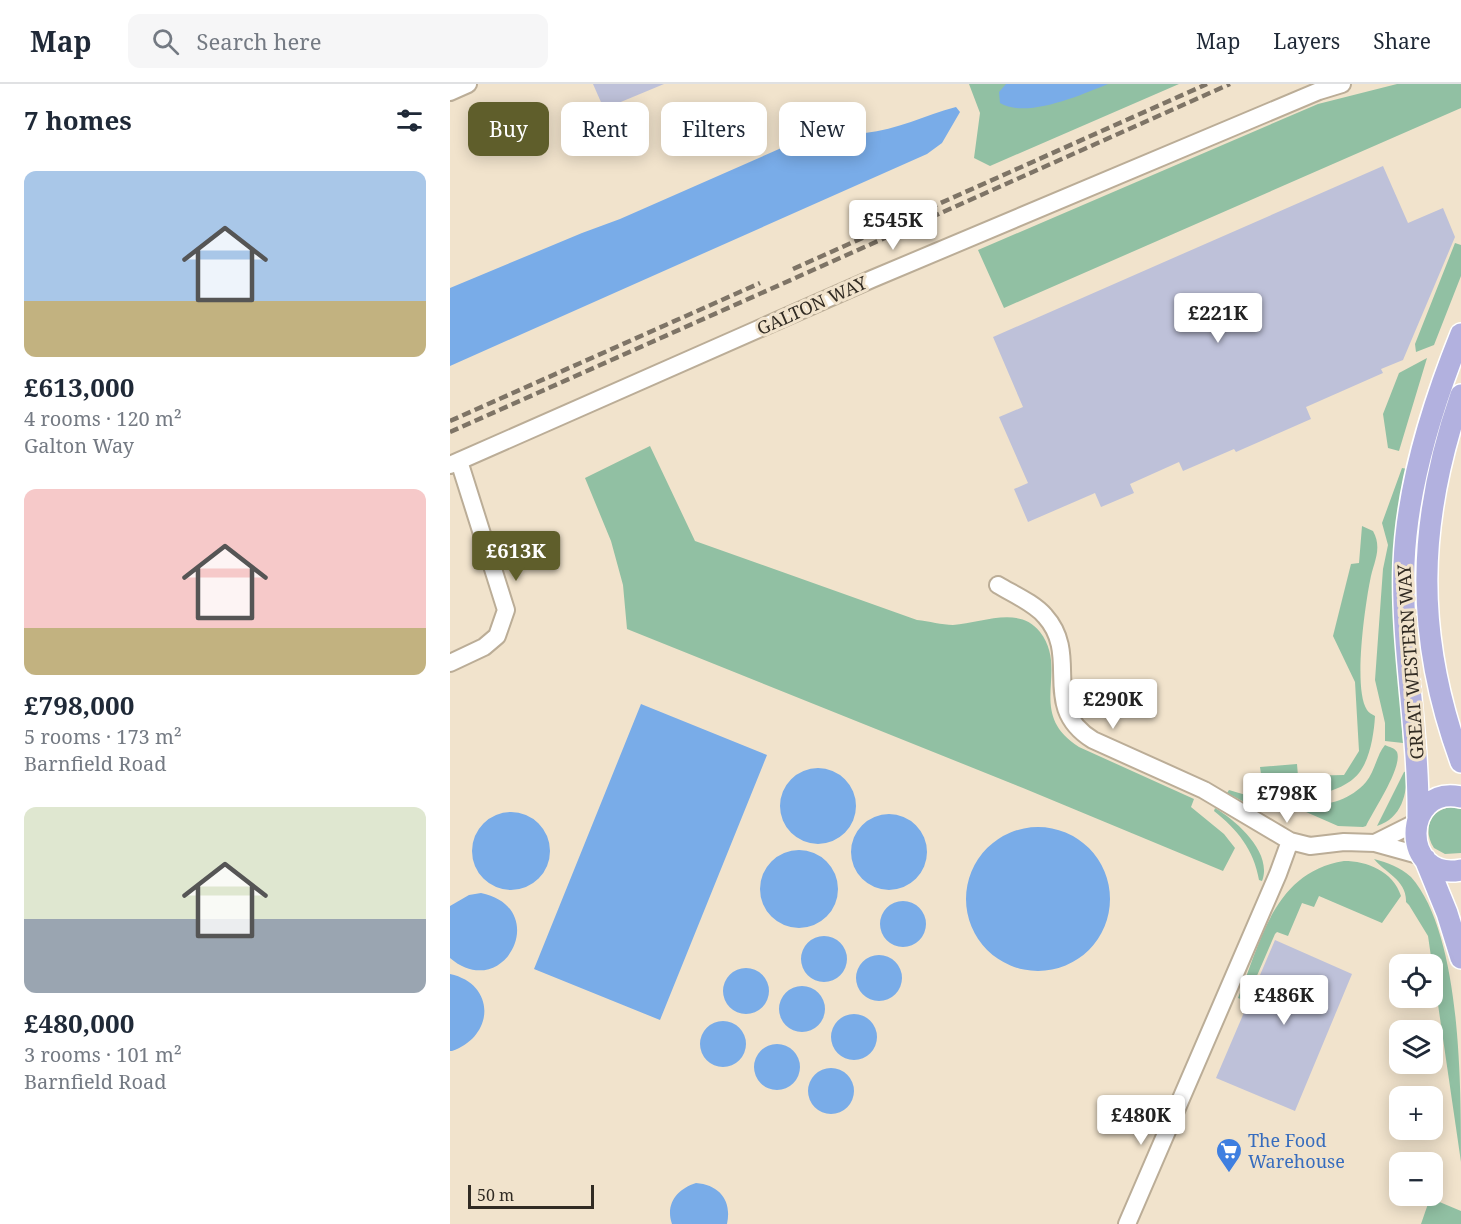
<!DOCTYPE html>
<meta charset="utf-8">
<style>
:root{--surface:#fff;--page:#f6f6f7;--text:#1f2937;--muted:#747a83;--line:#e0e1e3;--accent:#5f5e2b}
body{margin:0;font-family:"Noto Serif",serif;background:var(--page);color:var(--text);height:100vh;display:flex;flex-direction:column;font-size:22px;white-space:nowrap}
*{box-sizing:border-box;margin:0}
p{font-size:20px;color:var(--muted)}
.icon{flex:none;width:33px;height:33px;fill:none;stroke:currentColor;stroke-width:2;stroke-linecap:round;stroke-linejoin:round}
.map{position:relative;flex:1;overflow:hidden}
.panel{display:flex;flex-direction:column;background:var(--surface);width:450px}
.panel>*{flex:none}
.guide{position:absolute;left:18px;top:18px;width:570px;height:54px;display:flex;gap:12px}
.controls{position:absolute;left:939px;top:870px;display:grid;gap:12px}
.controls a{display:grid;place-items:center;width:54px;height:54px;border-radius:12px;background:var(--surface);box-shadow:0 3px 15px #0003;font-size:30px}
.scale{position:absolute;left:18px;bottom:15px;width:126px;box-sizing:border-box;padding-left:6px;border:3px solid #312b23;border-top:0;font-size:16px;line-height:21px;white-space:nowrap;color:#312b23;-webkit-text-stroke:4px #f1e3cc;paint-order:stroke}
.price{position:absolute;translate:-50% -51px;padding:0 14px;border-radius:6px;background:#fff;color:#222;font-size:20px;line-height:39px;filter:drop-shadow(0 2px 3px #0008)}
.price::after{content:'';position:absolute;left:50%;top:36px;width:18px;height:14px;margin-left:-9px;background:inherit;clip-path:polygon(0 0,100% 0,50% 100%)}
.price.on{background:var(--accent);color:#fff}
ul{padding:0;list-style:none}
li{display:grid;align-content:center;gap:12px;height:318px;padding:0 24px}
li span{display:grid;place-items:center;height:186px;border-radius:12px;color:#555}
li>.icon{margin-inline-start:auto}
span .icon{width:108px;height:108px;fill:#fffc;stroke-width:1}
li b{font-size:26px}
h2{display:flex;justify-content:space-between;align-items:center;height:72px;padding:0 24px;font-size:26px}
.tag{padding:0 21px;border-radius:12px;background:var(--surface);box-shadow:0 3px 15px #0003;font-size:21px;line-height:54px}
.tag.on{background:var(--accent);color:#fff}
header{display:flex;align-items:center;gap:36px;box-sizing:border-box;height:84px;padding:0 30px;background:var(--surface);border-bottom:2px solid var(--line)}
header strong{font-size:28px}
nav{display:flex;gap:33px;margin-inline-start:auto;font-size:21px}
.search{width:420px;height:54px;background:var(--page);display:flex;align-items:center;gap:15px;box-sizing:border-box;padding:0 21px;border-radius:12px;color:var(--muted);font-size:22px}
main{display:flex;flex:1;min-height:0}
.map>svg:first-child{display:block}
</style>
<header>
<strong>Map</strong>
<div class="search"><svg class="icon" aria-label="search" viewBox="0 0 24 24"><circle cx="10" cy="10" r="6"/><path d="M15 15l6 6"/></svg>Search here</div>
<nav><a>Map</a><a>Layers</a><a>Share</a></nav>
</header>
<main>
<section class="panel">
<h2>7 homes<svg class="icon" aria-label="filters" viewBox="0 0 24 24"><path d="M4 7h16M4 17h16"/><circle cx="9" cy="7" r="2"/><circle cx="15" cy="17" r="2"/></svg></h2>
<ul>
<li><span style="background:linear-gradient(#a9c7e8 70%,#c2b280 0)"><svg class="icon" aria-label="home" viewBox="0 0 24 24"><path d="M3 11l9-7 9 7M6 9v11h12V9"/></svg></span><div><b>£613,000</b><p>4 rooms · 120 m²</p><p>Galton Way</p></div></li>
<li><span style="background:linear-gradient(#f6c9c9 75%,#c2b280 0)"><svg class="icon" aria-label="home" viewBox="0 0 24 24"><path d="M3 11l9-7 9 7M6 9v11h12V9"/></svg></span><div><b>£798,000</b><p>5 rooms · 173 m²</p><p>Barnfield Road</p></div></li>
<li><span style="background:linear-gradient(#dfe7d0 60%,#9aa5b1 0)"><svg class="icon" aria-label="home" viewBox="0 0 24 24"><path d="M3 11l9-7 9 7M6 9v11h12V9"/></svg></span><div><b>£480,000</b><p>3 rooms · 101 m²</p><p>Barnfield Road</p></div></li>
</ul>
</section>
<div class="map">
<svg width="1011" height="1140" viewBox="0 0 1011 1140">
<rect width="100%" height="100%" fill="#f1e3cc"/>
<path fill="#91c0a3" d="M 519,0 L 729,0 L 540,82 L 524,74 L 530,29 Z
M 947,0 L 1011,0 L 1011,24 L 554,224 L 528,166 L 868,20 Z
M 1005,159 L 1011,161 L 1011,192 L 984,261 L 966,268 L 965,260 Z
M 977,274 L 949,367 L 938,364 L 933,330 L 949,289 Z
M 200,362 L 245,457 L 467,536 C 479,537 492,541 503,541 C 532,539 569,521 590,548 C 620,587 575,629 629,663 L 744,715 L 741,723 L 774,750 L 785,764 L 773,787 L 573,704 L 177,545 L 173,501 L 161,457 L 135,394 Z
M 952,384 L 957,385 L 946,556 L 953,659 L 935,657 L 935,639 L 925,596 L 933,485 L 938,461 L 932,439 Z
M 912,442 L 923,447 C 933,465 923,479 920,497 C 915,522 903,605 917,626 C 919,629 922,630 925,632 C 924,650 920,675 909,689 C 892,710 852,716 827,708 C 822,706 816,700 812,697 L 810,683 L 847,680 L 848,692 L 894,691 L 909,667 L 905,598 L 883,552 L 901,480 L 909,479 Z
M 935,661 C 939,663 945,664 947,668 C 953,683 923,727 916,742 L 913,743 L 888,742 L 847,724 L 819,725 L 800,721 L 777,709 L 779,706 C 821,719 883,736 916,698 C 925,687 927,670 935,661 Z
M 957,687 C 957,710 952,734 927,742 L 954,688 Z
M 1002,723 L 1011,725 L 1011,769 L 995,770 L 984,764 C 972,746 980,725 1002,723 Z
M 765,724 C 787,737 823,769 812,797 L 809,796 C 804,766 787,745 764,727 Z
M 924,775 C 938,779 950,783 961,793 C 1011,850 1011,998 1011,1078 L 978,852 L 959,821 L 956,818 C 957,796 934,788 924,775 Z
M 894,777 C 917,777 943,787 951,812 L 932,839 L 869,812 L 864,823 L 852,819 L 838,852 L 827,848 L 825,850 L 796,917 L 788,914 C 811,857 824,788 894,777 Z
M 980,1114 L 1011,1127 L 1011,1140 L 971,1140 Z"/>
<path fill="#79ace8" d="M 556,0 L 658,0 C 631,11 576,35 550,19 L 549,8 Z
M 506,23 L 510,28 L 492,59 L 477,70 L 0,282 L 0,204 L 132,149 L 170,135 L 345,58 C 374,48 387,52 415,49 C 447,46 475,31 506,23 Z
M 191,620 L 317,671 L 210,936 L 84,885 Z
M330 722a38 38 0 1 1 76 0a38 38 0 1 1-76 0Z
M22 767a39 39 0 1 1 78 0a39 39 0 1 1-78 0Z
M401 768a38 38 0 1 1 76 0a38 38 0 1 1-76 0Z
M516 815a72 72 0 1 1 144 0a72 72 0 1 1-144 0Z
M310 805a39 39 0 1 1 78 0a39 39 0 1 1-78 0Z
M 31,809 C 103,824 54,920 0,874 L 0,822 L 19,811 Z
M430 840a23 23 0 1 1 46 0a23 23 0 1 1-46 0Z
M351 875a23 23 0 1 1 46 0a23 23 0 1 1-46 0Z
M406 894a23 23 0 1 1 46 0a23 23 0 1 1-46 0Z
M273 907a23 23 0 1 1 46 0a23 23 0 1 1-46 0Z
M 0,890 C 46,900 45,952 2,967 L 0,967 Z
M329 925a23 23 0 1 1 46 0a23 23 0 1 1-46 0Z
M381 953a23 23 0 1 1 46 0a23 23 0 1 1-46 0Z
M250 960a23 23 0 1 1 46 0a23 23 0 1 1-46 0Z
M304 983a23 23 0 1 1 46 0a23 23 0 1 1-46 0Z
M358 1007a23 23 0 1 1 46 0a23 23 0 1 1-46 0Z
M 246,1099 C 270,1101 282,1117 277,1140 L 222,1140 C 215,1120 227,1105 246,1099 Z"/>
<path fill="#bec1d9" d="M 143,0 L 214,0 L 154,25 Z
M 933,82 L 958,139 L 993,124 L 1005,153 L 953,276 L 931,285 L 933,289 L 856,323 L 861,335 L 786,368 L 784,365 L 733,387 L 729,378 L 680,400 L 684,409 L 651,423 L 645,409 L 578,438 L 564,405 L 578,399 L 549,333 L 573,323 L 543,253 Z
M 825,856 L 902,890 L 845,1027 L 766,994 Z"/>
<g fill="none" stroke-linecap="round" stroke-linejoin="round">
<defs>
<path id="minor" d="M 0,8 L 18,0
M 0,381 L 422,195 L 869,7 L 892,0
M 548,501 C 563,510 584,519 595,532 C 632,573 588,622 643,656 L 754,706 L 840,757
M 0,579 L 34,563 L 47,552 L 56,526 L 9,377
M 925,759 L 967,738
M 677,1140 L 828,790 L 840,757 L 860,762 L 894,758 L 925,759 L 972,772"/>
<path id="major" d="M 1011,311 C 967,438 964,551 1011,678
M 1011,713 C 952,700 950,798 1011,786
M 968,733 C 969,648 951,564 954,479 C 957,401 982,322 1011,250
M 975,775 L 997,829 L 1011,874"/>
</defs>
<use href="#minor" stroke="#bbad97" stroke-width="20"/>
<use href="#major" stroke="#fff" stroke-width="24"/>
<use href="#minor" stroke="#fff" stroke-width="16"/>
<use href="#major" stroke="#b2b1df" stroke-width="21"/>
<path stroke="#7e7466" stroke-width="4.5" stroke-dasharray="9 4.5" stroke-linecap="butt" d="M 343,185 L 757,0
M 0,337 L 310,199
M 0,348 L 780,0"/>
</g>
<defs>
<symbol id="supermarket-pin" viewBox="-11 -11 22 30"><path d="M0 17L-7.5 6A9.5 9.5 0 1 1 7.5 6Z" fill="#3f7fe0" stroke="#f1e3cc"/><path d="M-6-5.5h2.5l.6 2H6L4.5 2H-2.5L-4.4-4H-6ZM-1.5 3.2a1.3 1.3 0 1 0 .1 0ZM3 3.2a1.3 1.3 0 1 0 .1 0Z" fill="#fff"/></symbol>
</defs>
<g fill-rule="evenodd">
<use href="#supermarket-pin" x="764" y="1052" width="30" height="40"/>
</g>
<g text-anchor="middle" stroke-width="6" stroke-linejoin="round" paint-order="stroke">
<g font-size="18" fill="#312b23" stroke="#f1e3cc">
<text transform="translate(362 222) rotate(-24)" y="6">GALTON WAY</text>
<text transform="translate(961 578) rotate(-94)" y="6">GREAT WESTERN WAY</text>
</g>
<g font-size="18" fill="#366cbe" stroke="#f1e3cc" text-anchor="start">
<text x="798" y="1063">The Food<tspan x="798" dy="21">Warehouse</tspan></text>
</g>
</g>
</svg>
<div class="controls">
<a><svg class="icon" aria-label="locate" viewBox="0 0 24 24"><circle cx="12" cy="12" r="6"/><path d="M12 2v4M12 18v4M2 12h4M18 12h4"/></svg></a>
<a><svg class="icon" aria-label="layers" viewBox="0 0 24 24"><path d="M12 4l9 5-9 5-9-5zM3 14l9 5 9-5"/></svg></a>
<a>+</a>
<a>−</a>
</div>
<div class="scale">50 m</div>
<b class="price" style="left:443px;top:167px">£545K</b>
<b class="price" style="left:768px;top:260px">£221K</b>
<b class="price on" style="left:66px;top:498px">£613K</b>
<b class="price" style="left:663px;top:646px">£290K</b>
<b class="price" style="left:837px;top:740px">£798K</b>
<b class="price" style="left:834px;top:942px">£486K</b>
<b class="price" style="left:691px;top:1062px">£480K</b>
<div class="guide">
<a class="tag on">Buy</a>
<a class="tag">Rent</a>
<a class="tag">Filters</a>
<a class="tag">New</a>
</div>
</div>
</main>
